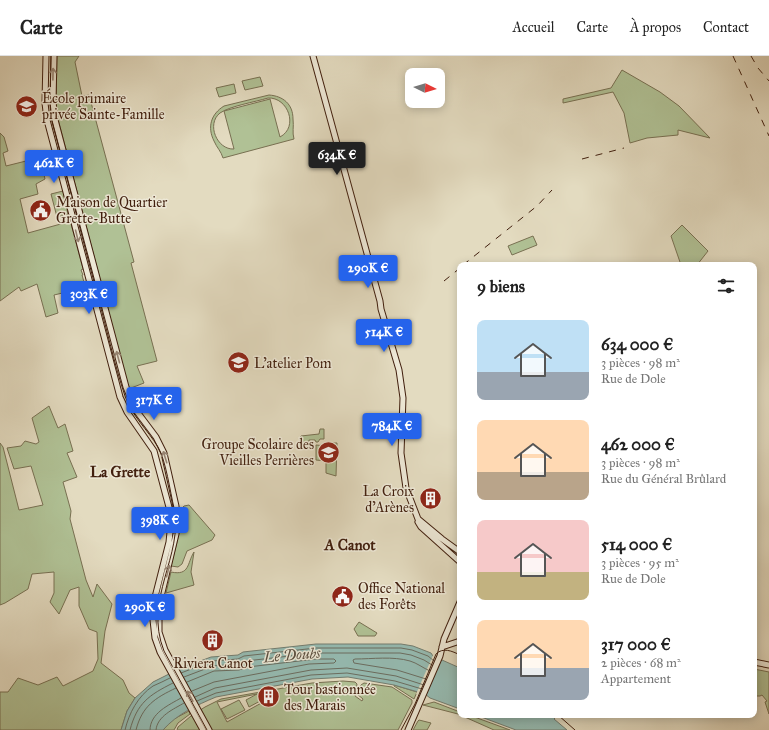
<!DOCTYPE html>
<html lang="fr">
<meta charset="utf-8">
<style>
:root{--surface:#fff;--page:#f6f6f6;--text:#222;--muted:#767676;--line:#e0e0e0;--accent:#2563eb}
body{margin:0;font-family:"IM FELL Great Primer",serif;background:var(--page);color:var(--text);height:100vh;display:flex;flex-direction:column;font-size:15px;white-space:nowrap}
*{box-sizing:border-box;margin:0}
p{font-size:13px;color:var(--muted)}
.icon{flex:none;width:22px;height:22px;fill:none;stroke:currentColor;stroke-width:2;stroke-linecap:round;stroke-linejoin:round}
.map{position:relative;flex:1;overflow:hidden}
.details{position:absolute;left:457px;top:206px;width:300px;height:456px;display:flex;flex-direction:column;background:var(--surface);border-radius:8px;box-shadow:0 2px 10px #0003}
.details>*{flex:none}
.needle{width:26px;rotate:95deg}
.fabs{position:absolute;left:405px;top:12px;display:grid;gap:8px}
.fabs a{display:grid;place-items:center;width:40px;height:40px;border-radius:8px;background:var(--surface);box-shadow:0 2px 10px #0003;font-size:20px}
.price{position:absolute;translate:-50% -34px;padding:0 9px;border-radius:4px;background:var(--accent);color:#fff;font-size:13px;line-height:26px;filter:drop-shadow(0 1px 2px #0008)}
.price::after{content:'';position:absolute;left:50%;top:24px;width:12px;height:9px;margin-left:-6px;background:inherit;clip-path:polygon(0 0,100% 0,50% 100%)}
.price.current{background:#222;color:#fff}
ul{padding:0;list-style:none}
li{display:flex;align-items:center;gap:12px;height:100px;padding:0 20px}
li span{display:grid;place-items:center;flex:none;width:112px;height:80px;border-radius:8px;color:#555}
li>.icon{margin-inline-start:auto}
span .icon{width:48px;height:48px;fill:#fffc;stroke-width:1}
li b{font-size:17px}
h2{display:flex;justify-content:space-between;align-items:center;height:48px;padding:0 20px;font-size:17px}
header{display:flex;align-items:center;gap:24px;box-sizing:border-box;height:56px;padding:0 20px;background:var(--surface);border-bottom:1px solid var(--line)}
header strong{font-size:19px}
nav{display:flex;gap:22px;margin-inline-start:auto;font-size:14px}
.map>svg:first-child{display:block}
</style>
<header>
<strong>Carte</strong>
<nav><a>Accueil</a><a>Carte</a><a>À propos</a><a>Contact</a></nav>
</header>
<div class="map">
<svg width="769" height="674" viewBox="0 0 769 674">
<rect width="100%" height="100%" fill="#e3dbc0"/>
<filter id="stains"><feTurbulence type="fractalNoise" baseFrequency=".005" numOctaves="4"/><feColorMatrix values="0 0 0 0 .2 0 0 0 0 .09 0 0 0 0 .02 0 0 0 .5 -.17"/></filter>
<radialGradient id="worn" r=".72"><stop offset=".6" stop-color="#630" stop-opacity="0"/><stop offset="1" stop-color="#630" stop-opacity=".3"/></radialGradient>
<path fill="#b0c195" stroke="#787052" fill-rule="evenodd" d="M 57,0 L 79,0 L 75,6 L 82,40 L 89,39 L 134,206 L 131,207 L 157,305 L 137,310 L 144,327 L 131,332 L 128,330 L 57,59 L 56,46 Z
M 622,14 L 660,36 L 679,50 L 710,82 L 678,74 L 678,79 L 647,82 L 630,87 L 624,57 L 613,36 L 563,47 L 563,43 L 611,32 Z
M 260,21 L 263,30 L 245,34 L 242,25 Z
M 234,28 L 236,37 L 219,41 L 216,32 Z
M 269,39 C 283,40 293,48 293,63 C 294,71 292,76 294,83 L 223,102 C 221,95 217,92 214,85 C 207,71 211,58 224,50 ZM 268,42 C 288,41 299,71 280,81 L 270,43 L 224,55 L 234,93 C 217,94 206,68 220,57 C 230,50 255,46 268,42 Z
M 0,77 L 4,81 L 8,95 L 3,97 L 6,110 L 42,101 L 47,104 L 43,115 L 45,123 L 36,128 L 38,138 L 20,143 L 28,177 L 68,166 L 69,164 L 70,164 L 83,213 L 81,214 L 83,219 L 82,219 L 84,226 L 86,226 L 88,231 L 54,239 L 58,257 L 46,261 L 37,228 L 21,235 L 19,231 L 0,245 Z
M 63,135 L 68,158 L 57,161 L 51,138 Z
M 682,169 L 708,195 L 697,209 L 681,209 L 671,180 Z
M 533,180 L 537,189 L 512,199 L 508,190 Z
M 49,350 L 58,372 L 65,368 L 73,395 L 67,397 L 77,421 L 63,426 L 71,455 L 70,463 L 86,524 L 93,541 L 97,528 L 112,548 L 105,575 L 101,607 L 123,624 L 129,637 L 135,642 L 127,655 L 121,674 L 0,674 L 0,636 L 8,636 L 18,622 L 38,629 L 57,621 L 63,630 L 93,615 L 98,603 L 97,576 L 89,573 L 79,550 L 79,531 L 70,534 L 59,558 L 50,546 L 54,537 L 54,516 L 32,518 L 28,533 L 5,547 L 0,549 L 0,387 L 3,391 L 19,454 L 43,449 L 31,410 L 14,413 L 7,392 L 21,390 L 25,385 L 36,388 L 39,386 L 32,362 Z
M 320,373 L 324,373 L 324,383 L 320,383 L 318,386 L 316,386 L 315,384 L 309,384 L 309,386 L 305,386 L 305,393 L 302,392 L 300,389 L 300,381 L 301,380 L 319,378 Z
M 330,387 L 337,387 L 336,420 L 326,417 L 326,405 L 316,404 L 316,389 L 327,390 Z
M 189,449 L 215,479 L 212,484 L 187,495 L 182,508 L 178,511 L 171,510 L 178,482 L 180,470 L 180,454 L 184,450 Z
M 194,496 L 191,516 L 194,529 L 166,537 L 171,516 C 190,520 187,507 194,496 Z
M 359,566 L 377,577 L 375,580 L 358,580 L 354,573 Z
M 754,613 L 769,616 L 769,658 L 765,646 L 767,645 L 762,639 L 760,640 L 754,640 Z
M 343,625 L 355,626 L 357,628 L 355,640 L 362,645 L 363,643 L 357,638 L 361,629 L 364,627 L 392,631 L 412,644 L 412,647 L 398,674 L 177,674 L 178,671 L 191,660 L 205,651 L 221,643 L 312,627 ZM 258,637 L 261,637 L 264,643 L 267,637 L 273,641 L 272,646 L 269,648 L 265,645 L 227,666 L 217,646 L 257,638 L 246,644 L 249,651 L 262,644 Z
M 394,630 L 394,629 L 417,636 L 414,643 Z
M 239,644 L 245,654 L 227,663 L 221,653 Z
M 434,646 L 460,656 L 460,659 L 469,659 L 510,674 L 494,674 L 458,658 L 423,649 Z
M 189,655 L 190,658 L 178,667 L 174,674 L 163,674 L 172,664 Z
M 419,664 L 431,667 L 427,674 L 413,674 L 418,665 Z"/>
<path fill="#95bbb2" stroke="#737d70" d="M 316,588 L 401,588 L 413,590 L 431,597 L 433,600 L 460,612 L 460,653 L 430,642 L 425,638 L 394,629 L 348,621 L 312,623 L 216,641 C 197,649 177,658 163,674 L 121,674 L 127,655 L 135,642 L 153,626 L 179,613 L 211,601 L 238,599 L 243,596 Z
M 476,659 L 552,659 L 555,662 L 554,663 L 567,674 L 516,674 Z"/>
<path fill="#e3dbc0" d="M 434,597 L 442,602 L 425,641 L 416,638 Z"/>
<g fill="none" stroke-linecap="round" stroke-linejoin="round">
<path stroke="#6b6d60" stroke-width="1" d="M 181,617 L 212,605 L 238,603 L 244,600 L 316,592 L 401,592 L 412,594 L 428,600 L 434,605
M 184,621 L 213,610 L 238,608 L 246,605 L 316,597 L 400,597 L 411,599 L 424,604 L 432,609
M 426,623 L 397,614 L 354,607 L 353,604 L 355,603 C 372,603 393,600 410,605 C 417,607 423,612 430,615
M 187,626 L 214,615 L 239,614 L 248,611 L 316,603 L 334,603 L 336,605 L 334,607 L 309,608 L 214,626 L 192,635
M 195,641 L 215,632 L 311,614 L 347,612 L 396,620 L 424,629
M 197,645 L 216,637 L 311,619 L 347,617 L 395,625 L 422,633
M 125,674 C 129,657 138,640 153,630 C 159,627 165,625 170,622
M 130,674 C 137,647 149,639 173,627
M 136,674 C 142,650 155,642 176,632
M 150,674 C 150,657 169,649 181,642
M 156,674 C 157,660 174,653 184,647"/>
<defs>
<path id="secondary" d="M 46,0 L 45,47 L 47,64 L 120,341 L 127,356 L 154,395 L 170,455 L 171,466 L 169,486 L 154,545 L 153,564 L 155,582 L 160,596 L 203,674
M 54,0 L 53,46 L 55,64 L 126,331 L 135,353 L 156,381 L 164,397 L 176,450 L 177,462 L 176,478 L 160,545 L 159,558 L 159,576 L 165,594 L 209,674
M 313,0 L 380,245 L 381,253 L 399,314 L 403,342 L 401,397 L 406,432 L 418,463 L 442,483 L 460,496
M 418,466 L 421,471 L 460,506
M 442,591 L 460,585
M 754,606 L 769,609
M 408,674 L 440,600 L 444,583 L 460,546"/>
</defs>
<use href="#secondary" stroke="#411f0e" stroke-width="7"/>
<use href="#secondary" stroke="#ede8d6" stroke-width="5"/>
<path stroke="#411f0e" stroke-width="1" d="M 51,0 L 50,48 L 51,62 C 67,121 82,181 98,241 C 107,274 114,307 125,340 C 132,360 147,373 158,391 C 166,405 170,435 174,452 C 184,500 143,542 164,595 L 207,674
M 558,659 L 575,674
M 401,674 L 415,648 L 436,598 C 443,591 452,595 460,599"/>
<path stroke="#411f0e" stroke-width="1" stroke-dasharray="7 7" stroke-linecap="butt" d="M 733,0 L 769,80
M 751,0 L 758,12 L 769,25
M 582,103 L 624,92
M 463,209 L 537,150 L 552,134
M 444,225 L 460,212"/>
</g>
<defs><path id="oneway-shaft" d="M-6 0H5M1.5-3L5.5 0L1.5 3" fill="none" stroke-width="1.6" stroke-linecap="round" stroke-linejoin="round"/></defs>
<g stroke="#978472">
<use href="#oneway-shaft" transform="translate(53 18) rotate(-89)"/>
<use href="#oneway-shaft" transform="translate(77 180) rotate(76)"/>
<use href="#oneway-shaft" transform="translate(118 301) rotate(-105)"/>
<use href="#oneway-shaft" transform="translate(165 401) rotate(-107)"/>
<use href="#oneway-shaft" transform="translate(168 515) rotate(-76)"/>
<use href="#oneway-shaft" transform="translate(190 640) rotate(-119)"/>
</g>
<defs>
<symbol id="school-disc" viewBox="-11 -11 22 22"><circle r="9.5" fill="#8f2418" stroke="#ede8d6"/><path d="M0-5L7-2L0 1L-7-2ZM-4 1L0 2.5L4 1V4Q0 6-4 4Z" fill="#fff"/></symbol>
<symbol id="civic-disc" viewBox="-11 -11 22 22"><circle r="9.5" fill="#8f2418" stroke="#ede8d6"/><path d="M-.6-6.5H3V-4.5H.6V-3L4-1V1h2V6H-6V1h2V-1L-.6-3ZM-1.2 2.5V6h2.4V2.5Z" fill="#fff"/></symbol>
<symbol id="building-disc" viewBox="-11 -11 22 22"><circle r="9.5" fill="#8f2418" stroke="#ede8d6"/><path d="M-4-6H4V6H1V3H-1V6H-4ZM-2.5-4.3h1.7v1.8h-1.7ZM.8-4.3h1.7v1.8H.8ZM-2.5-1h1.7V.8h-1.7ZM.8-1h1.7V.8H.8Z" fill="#fff"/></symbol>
</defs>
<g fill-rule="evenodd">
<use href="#school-disc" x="14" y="38" width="25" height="25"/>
<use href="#civic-disc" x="28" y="142" width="25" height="25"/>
<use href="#school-disc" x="226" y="294" width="25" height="25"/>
<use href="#school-disc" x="316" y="384" width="25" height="25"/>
<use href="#building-disc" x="418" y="430" width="25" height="25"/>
<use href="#civic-disc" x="330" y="528" width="25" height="25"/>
<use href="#building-disc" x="200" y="572" width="25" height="25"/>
<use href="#building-disc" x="256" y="628" width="25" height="25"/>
</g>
<g text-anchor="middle" stroke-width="3" stroke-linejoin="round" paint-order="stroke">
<g font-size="14" fill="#411f0e" stroke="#ede8d6" text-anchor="start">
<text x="42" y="47">École primaire<tspan x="42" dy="16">privée Sainte-Famille</tspan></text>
<text x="56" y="151">Maison de Quartier<tspan x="56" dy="16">Grette-Butte</tspan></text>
<text x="254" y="312">L'atelier Pom</text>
<text x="314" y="393" text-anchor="end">Groupe Scolaire des<tspan x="314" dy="16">Vieilles Perrières</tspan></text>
<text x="414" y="440" text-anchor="end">La Croix<tspan x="414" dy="16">d'Arènes</tspan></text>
<text x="358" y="537">Office National<tspan x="358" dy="16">des Forêts</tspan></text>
<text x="213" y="612" text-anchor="middle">Riviera Canot</text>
<text x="284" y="638">Tour bastionnée<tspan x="284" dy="16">des Marais</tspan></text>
</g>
<g font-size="15" font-weight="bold" fill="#411f0e" stroke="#ede8d6">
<text x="120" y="421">La Grette</text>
<text x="350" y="494">A Canot</text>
</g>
<g font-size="15" font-style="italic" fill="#5a4e3f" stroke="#ede8d6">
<text transform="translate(292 599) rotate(-5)" y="5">Le Doubs</text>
</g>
</g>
<rect width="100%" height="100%" filter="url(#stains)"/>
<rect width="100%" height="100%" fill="url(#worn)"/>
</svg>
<div class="fabs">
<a><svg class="needle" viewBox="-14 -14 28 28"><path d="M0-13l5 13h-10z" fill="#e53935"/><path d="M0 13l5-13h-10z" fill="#767676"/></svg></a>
</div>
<b class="price current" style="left:337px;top:120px">634K €</b>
<b class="price" style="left:54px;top:128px">462K €</b>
<b class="price" style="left:368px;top:233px">290K €</b>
<b class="price" style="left:89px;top:259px">303K €</b>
<b class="price" style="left:384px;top:297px">514K €</b>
<b class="price" style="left:154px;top:365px">317K €</b>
<b class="price" style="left:392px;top:391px">784K €</b>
<b class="price" style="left:160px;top:485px">398K €</b>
<b class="price" style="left:145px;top:572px">290K €</b>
<section class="details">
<h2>9 biens<svg class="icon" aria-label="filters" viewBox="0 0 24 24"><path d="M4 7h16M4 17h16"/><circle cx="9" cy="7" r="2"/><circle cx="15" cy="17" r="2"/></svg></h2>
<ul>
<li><span style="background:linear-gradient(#bfe0f5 65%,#9aa5b1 0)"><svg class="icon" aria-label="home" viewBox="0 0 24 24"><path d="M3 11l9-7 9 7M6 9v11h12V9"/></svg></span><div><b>634 000 €</b><p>3 pièces · 98 m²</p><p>Rue de Dole</p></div></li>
<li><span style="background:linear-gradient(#ffd9b3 65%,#b9a48a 0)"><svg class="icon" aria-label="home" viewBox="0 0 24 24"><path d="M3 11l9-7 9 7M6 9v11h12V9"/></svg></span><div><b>462 000 €</b><p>3 pièces · 98 m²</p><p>Rue du Général Brûlard</p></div></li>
<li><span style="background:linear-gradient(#f6c9c9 65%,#c2b280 0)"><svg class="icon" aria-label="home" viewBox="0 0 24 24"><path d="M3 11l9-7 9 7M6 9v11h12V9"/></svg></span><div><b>514 000 €</b><p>3 pièces · 95 m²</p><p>Rue de Dole</p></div></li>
<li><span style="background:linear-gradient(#ffd9b3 60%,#9aa5b1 0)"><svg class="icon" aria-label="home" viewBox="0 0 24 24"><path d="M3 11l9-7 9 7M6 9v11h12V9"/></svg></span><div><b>317 000 €</b><p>2 pièces · 68 m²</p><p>Appartement</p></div></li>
</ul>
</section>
</div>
